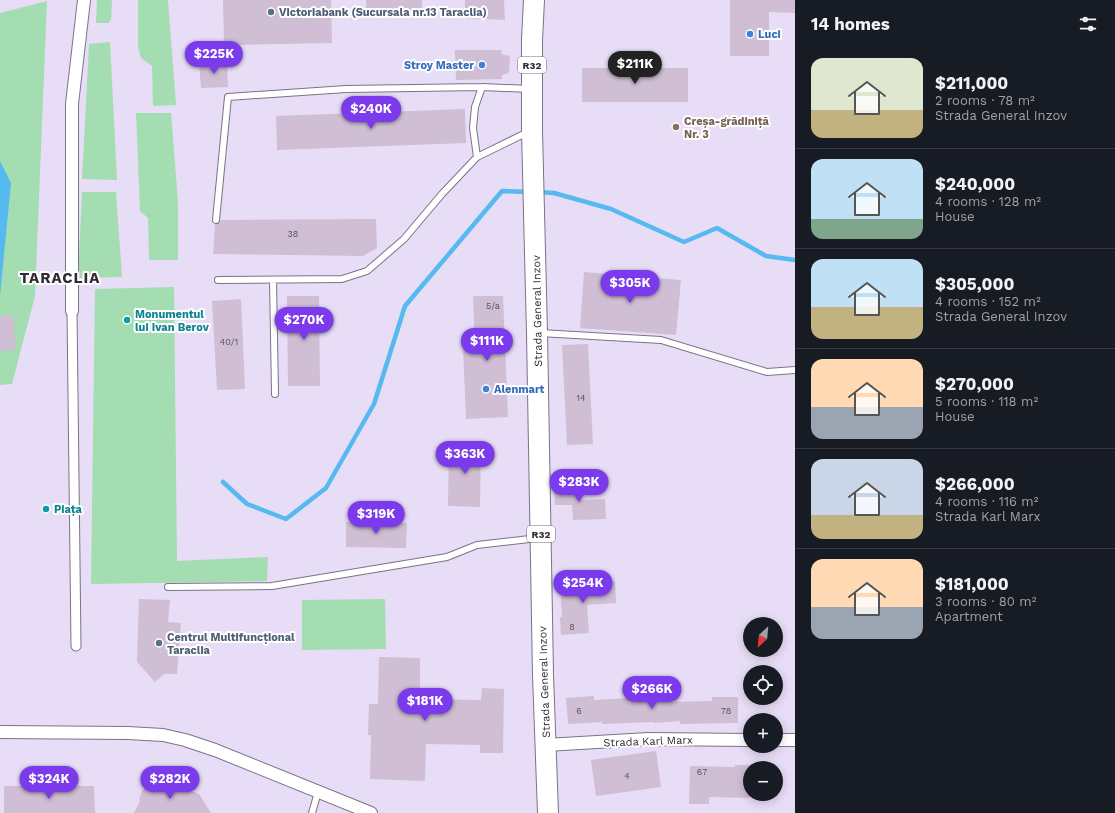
<!DOCTYPE html>
<meta charset="utf-8">
<style>
:root{--surface:#171b24;--page:#20242c;--text:#f1f3f6;--muted:#9ea1a6;--line:#363941;--accent:#7c3aed}
body{margin:0;font-family:"Work Sans",sans-serif;background:var(--page);color:var(--text);height:100vh;display:flex;flex-direction:column;font-size:15px;white-space:nowrap}
*{box-sizing:border-box;margin:0}
p{font-size:13px;color:var(--muted)}
.icon{flex:none;width:22px;height:22px;fill:none;stroke:currentColor;stroke-width:2;stroke-linecap:round;stroke-linejoin:round}
.map{position:relative;flex:1;overflow:hidden}
.details{display:flex;flex-direction:column;background:var(--surface);width:320px}
.details>*{flex:none}
.needle{width:26px;rotate:206deg}
.buttons{position:absolute;left:743px;top:617px;display:grid;gap:8px}
.buttons a{display:grid;place-items:center;width:40px;height:40px;border-radius:50%;background:var(--surface);box-shadow:0 2px 10px #0003;font-size:20px}
.price{position:absolute;translate:-50% -34px;padding:0 9px;border-radius:14px;background:var(--accent);color:#fff;font-size:13px;line-height:26px;filter:drop-shadow(0 1px 2px #0008)}
.price::after{content:'';position:absolute;left:50%;top:24px;width:12px;height:9px;margin-left:-6px;background:inherit;clip-path:polygon(0 0,100% 0,50% 100%)}
.price.current{background:#222;color:#fff}
ul{padding:0;list-style:none}
li{display:flex;align-items:center;gap:12px;height:100px;padding:0 16px}
li+li{border-top:1px solid var(--line)}
li span{display:grid;place-items:center;flex:none;width:112px;height:80px;border-radius:12px;color:#555}
li>.icon{margin-inline-start:auto}
span .icon{width:48px;height:48px;fill:#fffc;stroke-width:1}
li b{font-size:17px}
h2{display:flex;justify-content:space-between;align-items:center;height:48px;padding:0 16px;font-size:17px}
main{display:flex;flex:1;min-height:0}
.map>svg:first-child{display:block}
</style>
<main>
<div class="map">
<svg width="795" height="813" viewBox="0 0 795 813">
<rect width="100%" height="100%" fill="#e8ddf6"/>
<path fill="#a3ddb1" d="M 97,0 L 112,0 L 111,19 L 109,23 L 96,23 Z
M 138,0 L 168,0 L 176,105 L 153,106 L 152,66 L 141,58 L 138,47 Z
M 47,1 L 35,296 L 12,384 L 0,385 L 0,13 Z
M 110,42 L 117,180 L 82,179 L 89,44 Z
M 136,113 L 171,113 L 178,202 L 178,260 L 149,260 L 148,218 L 140,211 Z
M 82,192 L 116,192 L 122,277 L 78,278 Z
M 174,287 L 177,561 L 268,557 L 267,581 L 91,584 L 95,289 Z
M 385,599 L 386,649 L 302,650 L 302,600 Z"/>
<path fill="#56b9f0" d="M 0,161 L 11,183 L 0,296 Z"/>
<g fill="none" stroke-linecap="round" stroke-linejoin="round">
<path stroke="#56b9f0" stroke-width="4.5" d="M 538,192 L 554,193 L 611,209 L 684,242 L 717,228 L 766,256 L 795,260
M 223,482 L 247,504 L 286,519 L 326,488 L 374,404 L 405,306 L 502,191 L 529,192"/>
</g>
<path fill="#cfbed4" d="M 223,0 L 331,0 L 332,43 L 224,45 Z
M 366,0 L 422,0 L 422,11 L 366,13 Z
M 465,0 L 504,0 L 505,20 L 465,18 Z
M 730,0 L 795,0 L 795,13 L 769,12 L 769,56 L 730,56 Z
M 455,50 L 502,50 L 501,54 L 510,56 L 509,73 L 502,75 L 502,79 L 456,80 Z
M 227,61 L 228,87 L 201,88 L 199,63 Z
M 582,68 L 688,68 L 688,102 L 582,102 Z
M 465,109 L 466,143 L 277,150 L 276,116 Z
M 376,219 L 377,248 L 363,256 L 213,254 L 215,224 L 219,223 L 221,220 Z
M 584,272 L 681,280 L 676,335 L 580,328 Z
M 287,296 L 319,296 L 320,386 L 288,386 Z
M 473,296 L 503,296 L 508,417 L 466,419 L 463,347 L 475,347 Z
M 241,299 L 245,389 L 217,390 L 212,301 Z
M 13,315 L 16,350 L 0,351 L 0,316 Z
M 588,344 L 593,444 L 567,445 L 562,345 Z
M 449,444 L 481,444 L 480,507 L 448,506 Z
M 554,484 L 578,484 L 578,500 L 605,499 L 606,519 L 573,520 L 572,505 L 555,505 Z
M 346,522 L 407,523 L 406,548 L 346,547 Z
M 615,581 L 616,603 L 587,605 L 589,633 L 561,635 L 560,617 L 562,617 L 560,585 Z
M 139,599 L 170,600 L 168,622 L 181,623 L 177,674 L 164,674 L 155,682 L 137,662 Z
M 379,657 L 420,658 L 420,699 L 481,700 L 482,688 L 504,689 L 503,753 L 480,753 L 480,745 L 426,744 L 425,781 L 370,779 L 371,735 L 368,735 L 369,704 L 378,704 Z
M 666,682 L 668,702 L 712,701 L 712,697 L 738,697 L 738,723 L 680,724 L 680,721 L 654,723 L 654,722 L 602,724 L 602,722 L 568,724 L 566,698 L 594,696 L 594,700 L 652,697 L 651,683 Z
M 656,751 L 661,787 L 596,796 L 591,760 Z
M 735,765 L 750,765 L 750,798 L 709,797 L 709,804 L 689,804 L 690,766 L 735,767 Z
M 167,782 L 199,794 L 211,813 L 134,813 L 140,801 L 139,800 L 142,791 L 150,783 L 155,786 Z
M 4,786 L 94,786 L 95,813 L 4,813 Z"/>
<g fill="none" stroke-linecap="round" stroke-linejoin="round">
<defs>
<path id="service" d="M 482,87 L 530,89
M 216,220 L 228,97 L 346,89 L 482,87 L 475,107 L 473,128 L 477,157
M 218,280 L 342,279 L 367,271 L 404,239 L 442,194 L 477,157 L 528,132
M 273,280 L 275,394
M 540,333 L 661,340 L 767,372 L 795,370
M 168,587 L 272,586 L 447,557 L 477,545 L 538,538
M 312,813 L 318,792"/>
<path id="pedestrian" d="M 72,311 L 76,646"/>
<path id="minor" d="M 72,311 L 72,104 L 84,0
M 0,732 L 128,733 L 163,735 L 185,740 L 215,750 L 371,813
M 776,740 L 795,740
M 546,745 L 648,739 L 750,740"/>
<path id="primary" d="M 534,0 L 532,40 L 532,131 L 537,333 L 543,675 L 548,813"/>
</defs>
<use href="#service" stroke="#7c7288" stroke-width="8"/>
<use href="#pedestrian" stroke="#7c7288" stroke-width="11"/>
<use href="#minor" stroke="#7c7288" stroke-width="14"/>
<use href="#primary" stroke="#7c7288" stroke-width="22"/>
<use href="#service" stroke="#fff" stroke-width="6"/>
<use href="#pedestrian" stroke="#fff" stroke-width="9"/>
<use href="#minor" stroke="#fff" stroke-width="12"/>
<use href="#primary" stroke="#fff" stroke-width="20"/>
</g>
<g fill="#5c6f8a" stroke="#fff" stroke-width="1.5">
<circle cx="271" cy="12" r="4"/>
<circle cx="159" cy="643" r="4"/>
</g>
<g fill="#3f7fe0" stroke="#fff" stroke-width="1.5">
<circle cx="750" cy="34" r="4"/>
<circle cx="482" cy="65" r="4"/>
<circle cx="486" cy="389" r="4"/>
</g>
<circle fill="#8d6e63" stroke="#fff" stroke-width="1.5" cx="676" cy="127" r="4"/>
<g fill="#0f9aa8" stroke="#fff" stroke-width="1.5">
<circle cx="127" cy="320" r="4"/>
<circle cx="46" cy="509" r="4"/>
</g>
<g text-anchor="middle" stroke-width="4" stroke-linejoin="round" paint-order="stroke">
<g font-size="9" fill="#57505c">
<text x="293" y="237">38</text>
<text x="493" y="309">5/a</text>
<text x="229" y="345">40/1</text>
<text x="581" y="401">14</text>
<text x="572" y="630">8</text>
<text x="579" y="714">6</text>
<text x="726" y="714">78</text>
<text x="702" y="775">67</text>
<text x="627" y="779">4</text>
</g>
<g fill="#fff" stroke="#6d6b71" stroke-width="1">
<rect x="518" y="57" width="28" height="16" rx="3"/>
<rect x="527" y="526" width="28" height="16" rx="3"/>
</g>
<g font-size="10" font-weight="bold" fill="#2f2b34">
<text x="532" y="69">R32</text>
<text x="541" y="538">R32</text>
</g>
<g font-size="11" font-weight="bold" fill="#4e5e75" stroke="#fff" text-anchor="start">
<text x="279" y="16">Victoriabank (Sucursala nr.13 Taraclia)</text>
<text x="167" y="641">Centrul Multifuncțional<tspan x="167" dy="13">Taraclia</tspan></text>
</g>
<g font-size="11" font-weight="bold" fill="#366cbe" stroke="#fff" text-anchor="start">
<text x="758" y="38">Luci</text>
<text x="474" y="69" text-anchor="end">Stroy Master</text>
<text x="494" y="393">Alenmart</text>
</g>
<g font-size="11" font-weight="bold" fill="#785e54" stroke="#fff" text-anchor="start">
<text x="684" y="125">Creșa-grădiniță<tspan x="684" dy="13">Nr. 3</tspan></text>
</g>
<g font-size="11" fill="#2f2b34" stroke="#fff">
<text transform="translate(537 311) rotate(-91)" y="4">Strada General Inzov</text>
<text transform="translate(544 682) rotate(-92)" y="4">Strada General Inzov</text>
<text transform="translate(648 741) rotate(-2)" y="4">Strada Karl Marx</text>
</g>
<g font-size="11" font-weight="bold" fill="#0d838f" stroke="#fff" text-anchor="start">
<text x="135" y="318">Monumentul<tspan x="135" dy="13">lui Ivan Berov</tspan></text>
<text x="54" y="513">Piața</text>
</g>
<g font-size="15" font-weight="bold" letter-spacing="1" fill="#2f2b34" stroke="#fff">
<text x="60" y="283">TARACLIA</text>
</g>
</g>
</svg>
<div class="buttons">
<a><svg class="needle" viewBox="-14 -14 28 28"><path d="M0-13l5 13h-10z" fill="#e53935"/><path d="M0 13l5-13h-10z" fill="#9ea1a6"/></svg></a>
<a><svg class="icon" aria-label="locate" viewBox="0 0 24 24"><circle cx="12" cy="12" r="6"/><path d="M12 2v4M12 18v4M2 12h4M18 12h4"/></svg></a>
<a>+</a>
<a>−</a>
</div>
<b class="price" style="left:214px;top:75px">$225K</b>
<b class="price current" style="left:635px;top:85px">$211K</b>
<b class="price" style="left:371px;top:130px">$240K</b>
<b class="price" style="left:630px;top:304px">$305K</b>
<b class="price" style="left:304px;top:341px">$270K</b>
<b class="price" style="left:487px;top:362px">$111K</b>
<b class="price" style="left:465px;top:475px">$363K</b>
<b class="price" style="left:579px;top:503px">$283K</b>
<b class="price" style="left:376px;top:535px">$319K</b>
<b class="price" style="left:583px;top:604px">$254K</b>
<b class="price" style="left:652px;top:710px">$266K</b>
<b class="price" style="left:425px;top:722px">$181K</b>
<b class="price" style="left:49px;top:800px">$324K</b>
<b class="price" style="left:170px;top:800px">$282K</b>
</div>
<section class="details">
<h2>14 homes<svg class="icon" aria-label="filters" viewBox="0 0 24 24"><path d="M4 7h16M4 17h16"/><circle cx="9" cy="7" r="2"/><circle cx="15" cy="17" r="2"/></svg></h2>
<ul>
<li><span style="background:linear-gradient(#dfe7d0 65%,#c2b280 0)"><svg class="icon" aria-label="home" viewBox="0 0 24 24"><path d="M3 11l9-7 9 7M6 9v11h12V9"/></svg></span><div><b>$211,000</b><p>2 rooms · 78 m²</p><p>Strada General Inzov</p></div></li>
<li><span style="background:linear-gradient(#bfe0f5 75%,#7fa58c 0)"><svg class="icon" aria-label="home" viewBox="0 0 24 24"><path d="M3 11l9-7 9 7M6 9v11h12V9"/></svg></span><div><b>$240,000</b><p>4 rooms · 128 m²</p><p>House</p></div></li>
<li><span style="background:linear-gradient(#bfe0f5 60%,#c2b280 0)"><svg class="icon" aria-label="home" viewBox="0 0 24 24"><path d="M3 11l9-7 9 7M6 9v11h12V9"/></svg></span><div><b>$305,000</b><p>4 rooms · 152 m²</p><p>Strada General Inzov</p></div></li>
<li><span style="background:linear-gradient(#ffd9b3 60%,#9aa5b1 0)"><svg class="icon" aria-label="home" viewBox="0 0 24 24"><path d="M3 11l9-7 9 7M6 9v11h12V9"/></svg></span><div><b>$270,000</b><p>5 rooms · 118 m²</p><p>House</p></div></li>
<li><span style="background:linear-gradient(#c9d6e8 70%,#c2b280 0)"><svg class="icon" aria-label="home" viewBox="0 0 24 24"><path d="M3 11l9-7 9 7M6 9v11h12V9"/></svg></span><div><b>$266,000</b><p>4 rooms · 116 m²</p><p>Strada Karl Marx</p></div></li>
<li><span style="background:linear-gradient(#ffd9b3 60%,#9aa5b1 0)"><svg class="icon" aria-label="home" viewBox="0 0 24 24"><path d="M3 11l9-7 9 7M6 9v11h12V9"/></svg></span><div><b>$181,000</b><p>3 rooms · 80 m²</p><p>Apartment</p></div></li>
</ul>
</section>
</main>
